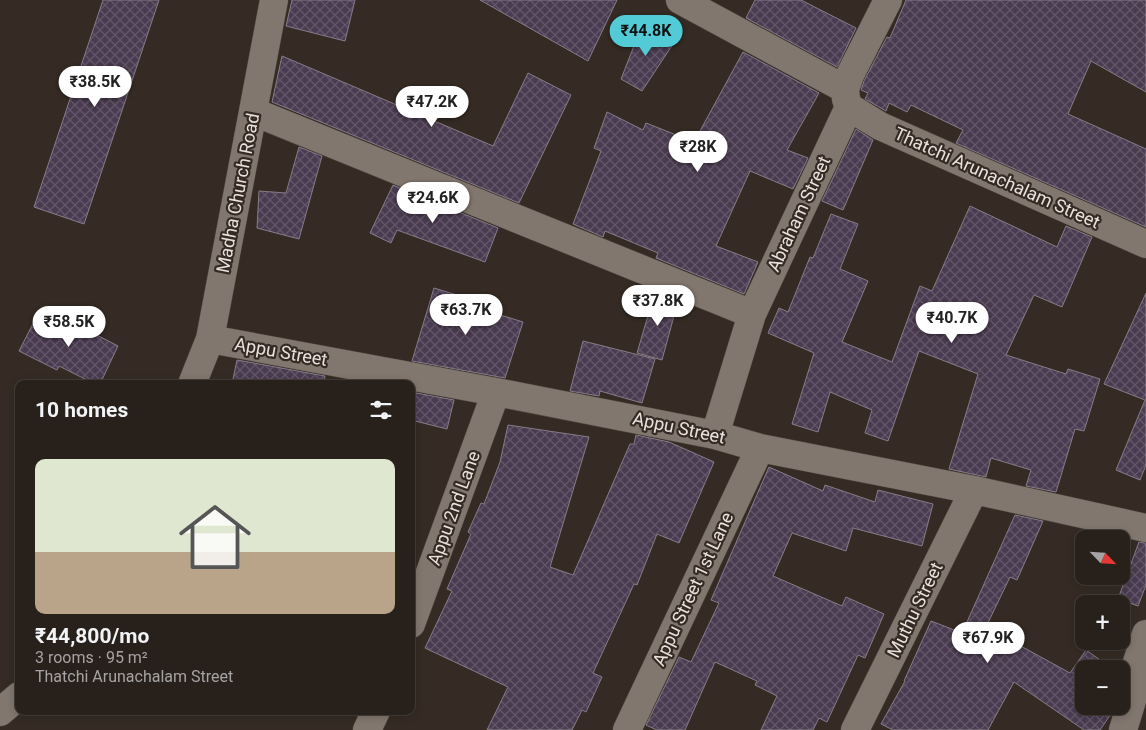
<!DOCTYPE html>
<meta charset="utf-8">
<style>
:root{--surface:#28201b;--page:#302824;--text:#f1f3f6;--muted:#a5a3a3;--line:#443e3a;--accent:#52cbd7}
body{margin:0;font-family:Roboto,sans-serif;background:var(--page);color:var(--text);height:100vh;display:flex;flex-direction:column;font-size:19px;white-space:nowrap}
*{box-sizing:border-box;margin:0}
p{font-size:16px;color:var(--muted)}
.icon{flex:none;width:28px;height:28px;fill:none;stroke:currentColor;stroke-width:2;stroke-linecap:round;stroke-linejoin:round}
.map{position:relative;flex:1;overflow:hidden}
.sheet{position:absolute;left:15px;top:380px;width:400px;height:335px;display:flex;flex-direction:column;background:var(--surface);border-radius:10px;box-shadow:0 2px 8px #0003,0 0 0 1px var(--line)}
.sheet>*{flex:none}
.needle{width:32px;rotate:115deg}
.tools{position:absolute;left:1075px;top:530px;display:grid;gap:10px}
.tools a{display:grid;place-items:center;width:55px;height:55px;border-radius:10px;background:var(--surface);box-shadow:0 2px 8px #0003,0 0 0 1px var(--line);font-size:25px}
.price{position:absolute;translate:-50% -42px;padding:0 11px;border-radius:18px;background:#fff;color:#222;font-size:16px;line-height:32px;filter:drop-shadow(0 1px 2px #0008)}
.price::after{content:'';position:absolute;left:50%;top:30px;width:15px;height:11px;margin-left:-8px;background:inherit;clip-path:polygon(0 0,100% 0,50% 100%)}
.price.active{background:var(--accent);color:#111}
ul{padding:0;list-style:none}
li{display:grid;align-content:center;gap:10px;height:265px;padding:0 20px}
li+li{border-top:1px solid var(--line)}
li span{display:grid;place-items:center;height:155px;border-radius:10px;color:#555}
li>.icon{margin-inline-start:auto}
span .icon{width:90px;height:90px;fill:#fffc;stroke-width:1}
li b{font-size:21px}
h2{display:flex;justify-content:space-between;align-items:center;height:60px;padding:0 20px;font-size:21px}
.map>svg:first-child{display:block}
</style>
<div class="map">
<svg width="1146" height="730" viewBox="0 0 1146 730">
<defs>
<pattern id="building-cross-hatch" width="8" height="8" patternUnits="userSpaceOnUse" patternTransform="scale(1.25)"><rect width="8" height="8" fill="#4a3b50"/><path d="M0 0l8 8M0 8l8-8" fill="none" stroke="#645769"/></pattern>
</defs>
<rect width="100%" height="100%" fill="#352b24"/>
<path fill="url(#building-cross-hatch)" stroke="#857d89" d="M 103,0 L 159,0 L 84,224 L 34,207 Z
M 292,0 L 355,0 L 345,41 L 286,26 Z
M 480,0 L 617,0 L 588,61 Z
M 755,0 L 801,0 L 856,28 L 837,67 L 746,18 Z
M 906,0 L 1146,0 L 1146,92 L 1091,61 L 1068,114 L 1146,149 L 1146,227 L 956,143 L 963,130 L 911,105 L 907,112 L 889,103 L 886,111 L 865,99 L 868,93 L 861,90 L 864,81 L 887,37 L 890,38 Z
M 643,23 L 673,44 L 642,91 L 621,79 Z
M 743,52 L 819,93 L 787,150 L 808,158 L 793,189 L 750,171 L 716,246 L 758,262 L 744,294 L 656,258 L 658,253 L 605,231 L 603,237 L 573,224 L 601,151 L 594,148 L 607,112 L 643,130 L 646,123 L 694,142 Z
M 282,56 L 493,146 L 528,73 L 571,95 L 519,203 L 272,102 Z
M 856,129 L 873,140 L 843,210 L 822,201 Z
M 299,147 L 322,156 L 299,239 L 257,228 L 259,191 L 286,193 Z
M 393,185 L 498,228 L 485,262 L 397,230 L 391,243 L 370,233 Z
M 970,206 L 1057,247 L 1066,226 L 1092,237 L 1062,307 L 1034,295 L 1006,355 L 1066,374 L 1068,369 L 1100,379 L 1084,431 L 1075,429 L 1056,492 L 1026,486 L 1031,470 L 991,458 L 986,477 L 949,469 L 978,374 L 919,351 L 888,441 L 865,433 L 872,410 L 830,392 L 818,432 L 792,424 L 814,353 L 768,333 L 779,308 L 788,312 L 810,257 L 813,258 L 831,214 L 858,224 L 840,269 L 868,281 L 842,342 L 892,362 L 920,286 L 932,291 Z
M 434,288 L 480,302 L 478,308 L 523,322 L 505,378 L 412,361 Z
M 655,292 L 678,301 L 662,360 L 637,353 Z
M 1146,293 L 1146,465 L 1140,480 L 1116,470 L 1145,400 L 1104,384 Z
M 40,310 L 85,333 L 87,330 L 118,346 L 100,384 L 95,384 L 59,366 L 57,370 L 19,351 Z
M 583,341 L 655,359 L 642,403 L 600,391 L 599,396 L 570,391 Z
M 237,360 L 325,376 L 324,384 L 232,384 Z
M 411,392 L 454,400 L 447,429 L 411,420 Z
M 508,425 L 589,437 L 550,567 L 573,575 L 630,444 L 634,444 L 636,435 L 669,442 L 714,462 L 679,543 L 657,534 L 637,585 L 634,584 L 593,673 L 602,677 L 586,712 L 582,710 L 572,730 L 487,730 L 508,687 L 425,648 L 452,591 L 447,589 L 471,534 L 468,532 L 481,503 L 484,504 L 500,462 Z
M 769,467 L 823,491 L 825,485 L 875,502 L 878,490 L 933,504 L 922,546 L 853,528 L 846,551 L 792,533 L 773,576 L 842,606 L 846,597 L 884,614 L 865,658 L 858,655 L 827,722 L 819,718 L 813,730 L 761,730 L 777,696 L 755,685 L 757,681 L 715,662 L 685,730 L 657,730 L 646,725 L 679,657 L 691,662 L 719,603 L 711,600 Z
M 1015,515 L 1043,521 L 1017,580 L 1010,577 L 986,627 L 1070,673 L 1086,650 L 1113,669 L 1084,669 L 1084,706 L 1114,706 L 1113,711 L 1100,730 L 1084,730 L 1014,682 L 988,730 L 893,730 L 881,724 L 905,681 L 904,681 L 931,621 L 962,633 Z
M 1139,542 L 1146,543 L 1146,585 L 1138,606 L 1118,599 Z"/>
<g fill="none" stroke-linecap="round" stroke-linejoin="round">
<defs>
<path id="minor" d="M 680,0 L 845,89
M 849,107 L 880,126 L 1146,244
M 254,112 L 752,314
M 210,339 L 496,392 L 715,435 L 760,448 L 974,490 L 1146,528
M 192,384 L 210,339 L 274,0
M 715,435 L 752,314 L 849,107 L 846,99 L 845,89 L 850,75 L 888,0
M 411,624 L 496,392
M 0,712 L 19,696
M 367,730 L 376,711
M 627,730 L 760,448
M 855,730 L 974,490
M 1123,730 L 1137,684 L 1137,662 L 1146,634"/>
</defs>
<use href="#minor" stroke="#524943" stroke-width="29"/>
<use href="#minor" stroke="#82776e" stroke-width="28"/>
</g>
<g text-anchor="middle" stroke-width="4.5" stroke-linejoin="round" paint-order="stroke">
<g font-size="18" fill="#e8e1dc" stroke="#352b24">
<text transform="translate(997 178) rotate(24)" y="6">Thatchi Arunachalam Street</text>
<text transform="translate(238 193) rotate(-79)" y="6">Madha Church Road</text>
<text transform="translate(799 214) rotate(-65)" y="6">Abraham Street</text>
<text transform="translate(281 352) rotate(10)" y="6">Appu Street</text>
<text transform="translate(679 428) rotate(12)" y="6">Appu Street</text>
<text transform="translate(454 508) rotate(-70)" y="6">Appu 2nd Lane</text>
<text transform="translate(693 589) rotate(-65)" y="6">Appu Street 1st Lane</text>
<text transform="translate(915 610) rotate(-64)" y="6">Muthu Street</text>
</g>
</g>
</svg>
<div class="tools">
<a><svg class="needle" viewBox="-14 -14 28 28"><path d="M0-13l5 13h-10z" fill="#e53935"/><path d="M0 13l5-13h-10z" fill="#a5a3a3"/></svg></a>
<a>+</a>
<a>−</a>
</div>
<b class="price active" style="left:646px;top:57px">₹44.8K</b>
<b class="price" style="left:95px;top:108px">₹38.5K</b>
<b class="price" style="left:432px;top:128px">₹47.2K</b>
<b class="price" style="left:698px;top:173px">₹28K</b>
<b class="price" style="left:433px;top:224px">₹24.6K</b>
<b class="price" style="left:658px;top:327px">₹37.8K</b>
<b class="price" style="left:466px;top:336px">₹63.7K</b>
<b class="price" style="left:952px;top:344px">₹40.7K</b>
<b class="price" style="left:69px;top:348px">₹58.5K</b>
<b class="price" style="left:988px;top:664px">₹67.9K</b>
<section class="sheet">
<h2>10 homes<svg class="icon" aria-label="filters" viewBox="0 0 24 24"><path d="M4 7h16M4 17h16"/><circle cx="9" cy="7" r="2"/><circle cx="15" cy="17" r="2"/></svg></h2>
<ul>
<li><span style="background:linear-gradient(#dfe7d0 60%,#b9a48a 0)"><svg class="icon" aria-label="home" viewBox="0 0 24 24"><path d="M3 11l9-7 9 7M6 9v11h12V9"/></svg></span><div><b>₹44,800/mo</b><p>3 rooms · 95 m²</p><p>Thatchi Arunachalam Street</p></div></li>
</ul>
</section>
</div>
